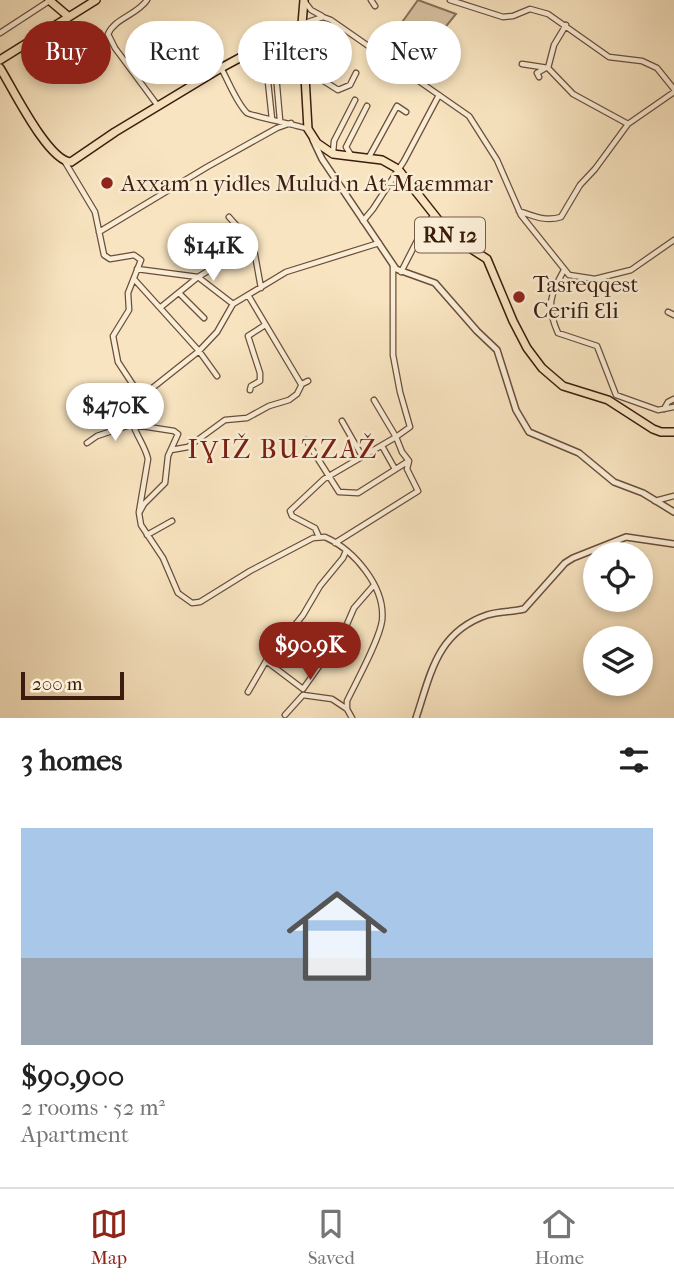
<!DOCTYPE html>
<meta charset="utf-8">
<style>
:root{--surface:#fff;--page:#f2f2f2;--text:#222;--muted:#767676;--line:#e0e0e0;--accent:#8f2418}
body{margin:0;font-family:"IM FELL French Canon",serif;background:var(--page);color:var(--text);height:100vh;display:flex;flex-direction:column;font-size:26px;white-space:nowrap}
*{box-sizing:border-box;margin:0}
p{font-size:23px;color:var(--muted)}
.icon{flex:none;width:38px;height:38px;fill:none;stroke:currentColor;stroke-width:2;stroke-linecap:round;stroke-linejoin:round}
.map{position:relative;height:718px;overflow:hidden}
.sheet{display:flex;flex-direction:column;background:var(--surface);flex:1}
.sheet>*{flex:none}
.banner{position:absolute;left:21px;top:21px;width:634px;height:63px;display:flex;gap:14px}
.tools{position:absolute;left:583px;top:542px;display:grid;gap:14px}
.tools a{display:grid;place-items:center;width:70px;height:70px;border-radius:50%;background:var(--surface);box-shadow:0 4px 10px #0003;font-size:35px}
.scale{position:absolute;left:21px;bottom:18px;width:103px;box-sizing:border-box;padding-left:7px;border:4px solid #3b1c0e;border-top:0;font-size:19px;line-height:24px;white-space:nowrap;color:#3b1c0e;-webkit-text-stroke:5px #faedd6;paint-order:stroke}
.price{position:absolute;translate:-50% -60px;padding:0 16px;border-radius:24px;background:#fff;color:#222;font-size:23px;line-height:46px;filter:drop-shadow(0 2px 4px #0008)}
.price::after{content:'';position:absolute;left:50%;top:42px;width:21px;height:16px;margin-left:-10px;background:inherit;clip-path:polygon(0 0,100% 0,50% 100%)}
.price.on{background:var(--accent);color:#fff}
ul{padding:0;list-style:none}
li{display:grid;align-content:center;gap:14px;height:371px;padding:0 21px}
li span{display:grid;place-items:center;height:217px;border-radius:0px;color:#555}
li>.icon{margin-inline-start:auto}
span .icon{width:126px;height:126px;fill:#fffc;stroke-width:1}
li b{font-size:30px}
h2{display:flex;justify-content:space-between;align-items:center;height:84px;padding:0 21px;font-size:30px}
.tag{padding:0 24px;border-radius:32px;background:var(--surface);box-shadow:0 4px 10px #0003;font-size:24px;line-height:63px}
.tag.on{background:var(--accent);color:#fff}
.tab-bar{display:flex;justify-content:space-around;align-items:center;height:98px;border-top:2px solid var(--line);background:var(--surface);font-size:19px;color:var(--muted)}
.tab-bar a{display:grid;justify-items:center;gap:4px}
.tab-bar .on{color:var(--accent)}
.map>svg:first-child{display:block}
</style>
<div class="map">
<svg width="674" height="718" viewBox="0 0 674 718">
<rect width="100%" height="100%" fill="#f8e4c0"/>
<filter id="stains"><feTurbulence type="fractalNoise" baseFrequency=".00286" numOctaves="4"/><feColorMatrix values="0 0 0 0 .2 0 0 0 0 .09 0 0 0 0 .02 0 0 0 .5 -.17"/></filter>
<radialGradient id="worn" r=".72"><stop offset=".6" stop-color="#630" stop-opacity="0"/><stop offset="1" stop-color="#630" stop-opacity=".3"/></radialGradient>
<path fill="#d8c2a2" stroke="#8a6f58" stroke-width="2" d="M 418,0 L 456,14 L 414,66 L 385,46 Z"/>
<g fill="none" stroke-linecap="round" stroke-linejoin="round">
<defs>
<path id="minor" d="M 147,0 C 137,15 115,18 108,34 L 115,48 L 158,106
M 371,0 L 375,6
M 450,0 L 503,17 L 513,16 L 530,9 L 548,14 L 609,57 L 642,61 L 657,68 L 674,89
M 305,2 L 311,10 L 322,16
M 302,24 L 323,17 L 331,20 L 469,116 L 497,160 L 521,215 L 569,275 L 595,279 L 631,270 L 674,240
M 566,25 L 554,45 L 548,68 L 573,94 L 628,124
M 0,33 L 49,1
M 273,41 L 280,120
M 264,45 L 272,119
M 522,64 L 548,68
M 221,68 C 229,82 236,102 247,113 C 251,116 298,125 308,129
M 316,76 L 338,90 L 350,85 L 356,73
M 539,77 L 537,73 L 544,69
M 333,153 L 334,141 L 355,100
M 351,155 L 346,147 L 367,106
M 369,157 L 397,106 L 406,112
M 65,162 L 95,212 L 104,255 L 110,259 L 134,255 L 141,260 L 128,293 L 129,310 L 113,336 L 118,362 L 141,397 C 138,403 129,414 129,419 L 135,425 L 174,431 L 178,434 L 168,456 L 165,483 L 144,504 L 139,513 L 141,525 L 163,558 L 178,593 L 192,603 L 200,602 L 250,571 L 313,538 L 325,537 C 354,550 386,587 382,621 C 379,641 356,682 347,701 L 347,709 L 352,718
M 519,211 C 533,216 546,222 561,217 L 580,185 L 595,169 L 628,124 L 674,92
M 229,217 L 253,244 L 261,288
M 363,221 L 373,209 L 404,161 L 439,95
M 99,232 L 207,167 L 277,128 L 291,123
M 137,269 L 198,277 L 233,304 L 286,272 L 379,243
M 564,270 C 550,295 546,306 558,333 L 597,346 L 616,395 L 658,410 L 674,407
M 401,272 L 423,229 L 434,215
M 134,279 L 199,351 L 217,376
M 179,293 L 204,318
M 248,295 L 301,384
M 161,307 L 198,277 L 253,244
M 668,312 L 674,315
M 250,390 L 251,386 L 260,381 L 260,373 L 248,336 L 265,325
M 141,397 L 199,351 L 217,332 L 233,304
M 664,409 L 668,402 L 674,399
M 342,421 L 362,456
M 306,440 L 339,492 L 358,493 L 407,462
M 87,443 L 97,436 L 133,424 C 137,437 145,446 148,459 L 139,512
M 382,446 L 395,469
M 171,450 L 188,447 L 225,420 L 247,418 L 269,406 L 289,400 L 297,394 L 302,384 L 308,381
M 655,501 L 674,496
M 147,535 L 172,521
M 319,537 L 315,528 L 292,516 L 290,511 L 324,479 L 396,437 L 374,400
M 335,543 L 418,491 L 407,469 L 409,461 L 402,452 L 396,437 L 410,427 L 400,392 L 393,355 L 393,266
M 266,661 L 303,689 L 344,631 L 354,608 L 374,585
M 248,692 L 266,661 L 303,615 L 320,586 L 343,558 L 346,551
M 285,715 L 303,695 L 332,699 L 347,709"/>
<path id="tertiary" d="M 313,140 L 322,159 L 396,269 L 435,283 L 477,331 L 497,350 L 516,410 L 529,432 L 579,453 L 614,482 L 643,493 L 674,512
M 416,718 C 431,673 437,632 487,615 C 499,611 512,612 524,609 L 565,563 L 573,558 L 626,537 L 674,544"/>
<path id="primary" d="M 49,0 L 69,17
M 304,0 L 302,24 L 308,129 L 317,143 L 333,154 L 382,160 L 398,169 L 451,236 L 487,259 L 513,321 L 527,348 L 542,368 L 563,386 L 608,400 L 653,429 L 661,432 L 674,432
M 0,60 L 96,0
M 0,68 C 13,89 48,161 71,162 L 115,132 L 221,68 L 302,24"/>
</defs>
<use href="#minor" stroke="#6a4e3a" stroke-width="7"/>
<use href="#tertiary" stroke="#6a4e3a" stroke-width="8"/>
<use href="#primary" stroke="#3b1c0e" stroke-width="10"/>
<use href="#minor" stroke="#faedd6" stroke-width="4.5"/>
<use href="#tertiary" stroke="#faedd6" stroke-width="5"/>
<use href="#primary" stroke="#f8e4c0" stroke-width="7"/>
</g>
<g fill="#8f2418" stroke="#faedd6" stroke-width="2.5">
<circle cx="107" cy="183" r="7"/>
<circle cx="519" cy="297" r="7"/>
</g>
<g text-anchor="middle" stroke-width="5" stroke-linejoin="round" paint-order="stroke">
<rect fill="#faedd6" stroke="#745b4a" stroke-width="2" x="415" y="217.5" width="70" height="35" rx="5"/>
<g font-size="21" font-weight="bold" fill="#3b1c0e">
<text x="450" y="242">RN 12</text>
</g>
<g font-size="23" fill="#3b1c0e" stroke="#faedd6" text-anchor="start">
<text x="121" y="191">Axxam n yidles Mulud n At-Maɛmmar</text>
<text x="533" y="292">Tasreqqest<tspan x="533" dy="26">Cerifi Ɛli</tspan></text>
</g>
<g font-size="26" letter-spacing="2" fill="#7a1f14" stroke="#faedd6">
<text x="283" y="458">IƔIŽ BUZZAŽ</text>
</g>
</g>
<rect width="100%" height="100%" filter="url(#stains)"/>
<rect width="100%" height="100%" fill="url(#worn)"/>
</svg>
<div class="tools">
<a><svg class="icon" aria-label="locate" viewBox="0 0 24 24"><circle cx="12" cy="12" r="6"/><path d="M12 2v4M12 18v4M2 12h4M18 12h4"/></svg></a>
<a><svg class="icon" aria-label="layers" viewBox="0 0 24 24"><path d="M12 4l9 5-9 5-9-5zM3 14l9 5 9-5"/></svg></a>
</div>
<div class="scale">200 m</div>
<b class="price" style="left:213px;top:283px">$141K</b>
<b class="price" style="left:115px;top:443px">$470K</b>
<b class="price on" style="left:310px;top:682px">$90.9K</b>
<div class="banner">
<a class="tag on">Buy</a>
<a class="tag">Rent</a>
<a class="tag">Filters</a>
<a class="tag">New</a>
</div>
</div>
<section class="sheet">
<h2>3 homes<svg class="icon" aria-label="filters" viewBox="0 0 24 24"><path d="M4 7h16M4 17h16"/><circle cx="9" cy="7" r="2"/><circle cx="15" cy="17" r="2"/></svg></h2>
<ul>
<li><span style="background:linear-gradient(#a9c7e8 60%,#9aa5b1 0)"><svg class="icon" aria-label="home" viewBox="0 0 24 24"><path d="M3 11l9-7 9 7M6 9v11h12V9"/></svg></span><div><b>$90,900</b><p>2 rooms · 52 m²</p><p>Apartment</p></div></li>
</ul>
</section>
<nav class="tab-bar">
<a class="on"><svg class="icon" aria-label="map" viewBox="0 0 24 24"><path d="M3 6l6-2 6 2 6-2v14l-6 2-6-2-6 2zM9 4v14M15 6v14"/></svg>Map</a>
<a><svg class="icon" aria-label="saved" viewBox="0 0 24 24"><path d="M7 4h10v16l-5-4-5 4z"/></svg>Saved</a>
<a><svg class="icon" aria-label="home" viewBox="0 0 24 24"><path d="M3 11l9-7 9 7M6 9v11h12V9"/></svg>Home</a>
</nav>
